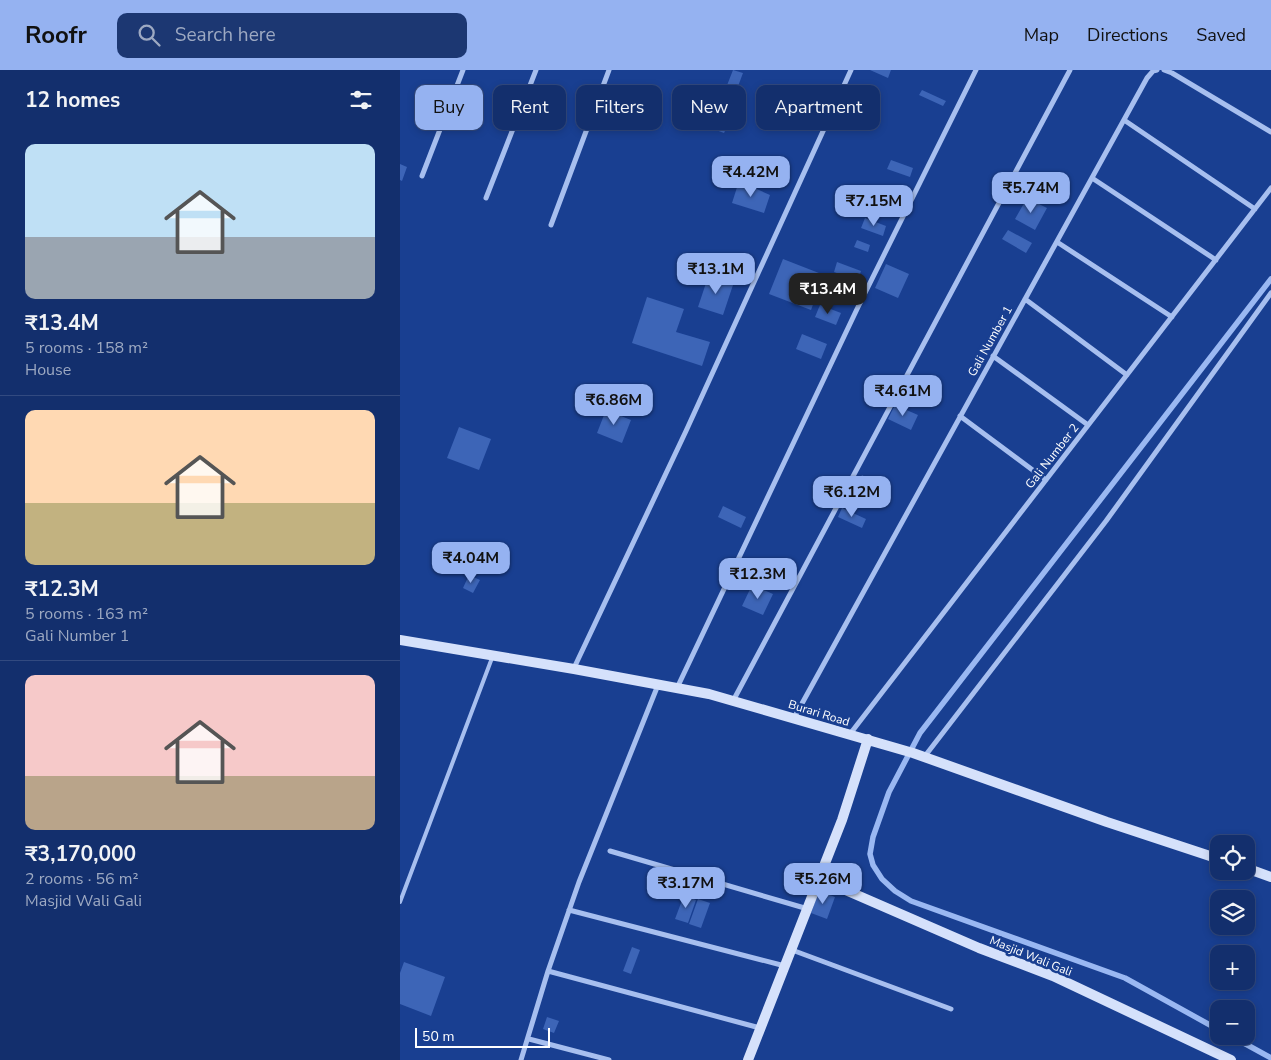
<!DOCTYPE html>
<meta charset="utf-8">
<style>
:root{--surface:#132f6d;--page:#1c3772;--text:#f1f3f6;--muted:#9da9c2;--line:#324a80;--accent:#95b2f1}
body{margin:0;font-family:"Nunito Sans",sans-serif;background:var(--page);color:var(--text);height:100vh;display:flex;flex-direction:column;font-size:19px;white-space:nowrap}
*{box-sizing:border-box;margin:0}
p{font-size:16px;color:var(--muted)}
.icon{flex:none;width:28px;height:28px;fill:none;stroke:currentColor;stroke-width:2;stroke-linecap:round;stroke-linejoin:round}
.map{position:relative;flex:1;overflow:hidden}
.details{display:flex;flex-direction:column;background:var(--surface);width:400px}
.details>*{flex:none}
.banner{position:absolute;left:15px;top:15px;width:475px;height:45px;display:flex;gap:10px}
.fabs{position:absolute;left:810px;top:765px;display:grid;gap:10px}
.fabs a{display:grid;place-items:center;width:45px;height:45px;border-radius:10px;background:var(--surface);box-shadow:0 2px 8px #0003,0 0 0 1px var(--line);font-size:25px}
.scale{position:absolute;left:15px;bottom:12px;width:135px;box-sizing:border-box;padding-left:5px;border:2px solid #fff;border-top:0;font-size:14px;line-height:18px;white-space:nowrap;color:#fff;-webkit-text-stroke:4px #193f91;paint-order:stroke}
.price{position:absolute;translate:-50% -42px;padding:0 11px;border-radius:10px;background:var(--accent);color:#111;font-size:16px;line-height:32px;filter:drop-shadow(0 1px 2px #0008)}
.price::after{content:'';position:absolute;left:50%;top:30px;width:15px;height:11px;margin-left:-8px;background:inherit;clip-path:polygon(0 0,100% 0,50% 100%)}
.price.on{background:#222;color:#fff}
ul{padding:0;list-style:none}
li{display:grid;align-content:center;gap:10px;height:265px;padding:0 25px}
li+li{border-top:1px solid var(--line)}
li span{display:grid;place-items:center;height:155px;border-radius:10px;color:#555}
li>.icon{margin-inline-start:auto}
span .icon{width:90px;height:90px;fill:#fffc;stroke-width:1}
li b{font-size:21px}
h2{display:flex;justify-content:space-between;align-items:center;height:60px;padding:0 25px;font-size:21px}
.pill{padding:0 18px;border-radius:10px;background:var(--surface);box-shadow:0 2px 8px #0003,0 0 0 1px var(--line);font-size:18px;line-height:45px}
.pill.on{background:var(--accent);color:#111}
header{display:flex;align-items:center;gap:30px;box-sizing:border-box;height:70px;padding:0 25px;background:var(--accent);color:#111}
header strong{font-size:24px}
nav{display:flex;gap:28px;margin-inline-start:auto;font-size:18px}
.search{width:350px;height:45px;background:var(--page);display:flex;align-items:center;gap:12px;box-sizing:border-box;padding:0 18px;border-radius:10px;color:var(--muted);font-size:19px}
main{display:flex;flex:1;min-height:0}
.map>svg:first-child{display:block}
</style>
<header>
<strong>Roofr</strong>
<div class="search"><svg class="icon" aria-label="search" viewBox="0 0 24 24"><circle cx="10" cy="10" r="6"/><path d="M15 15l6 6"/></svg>Search here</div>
<nav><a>Map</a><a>Directions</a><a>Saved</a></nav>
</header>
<main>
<section class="details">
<h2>12 homes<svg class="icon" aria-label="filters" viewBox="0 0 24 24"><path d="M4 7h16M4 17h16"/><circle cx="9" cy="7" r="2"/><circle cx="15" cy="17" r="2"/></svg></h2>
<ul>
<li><span style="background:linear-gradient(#bfe0f5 60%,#9aa5b1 0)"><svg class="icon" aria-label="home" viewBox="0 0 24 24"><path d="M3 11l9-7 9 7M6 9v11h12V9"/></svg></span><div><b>₹13.4M</b><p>5 rooms · 158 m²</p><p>House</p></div></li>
<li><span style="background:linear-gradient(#ffd9b3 60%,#c2b280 0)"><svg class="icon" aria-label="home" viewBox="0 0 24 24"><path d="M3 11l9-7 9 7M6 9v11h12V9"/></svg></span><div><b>₹12.3M</b><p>5 rooms · 163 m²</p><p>Gali Number 1</p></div></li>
<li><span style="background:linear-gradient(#f6c9c9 65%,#b9a48a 0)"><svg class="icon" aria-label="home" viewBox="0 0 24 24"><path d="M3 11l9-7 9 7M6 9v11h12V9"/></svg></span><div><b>₹3,170,000</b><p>2 rooms · 56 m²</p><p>Masjid Wali Gali</p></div></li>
</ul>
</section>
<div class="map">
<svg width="871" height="990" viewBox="0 0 871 990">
<rect width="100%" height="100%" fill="#193f91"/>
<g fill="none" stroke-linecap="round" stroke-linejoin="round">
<path stroke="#9ab8f2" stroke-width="5.5" d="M 819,960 L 725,908 L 511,831 L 495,821 L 482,809 L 473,795 L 470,784 L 473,767 L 489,722 L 520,663 L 871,209
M 831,966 L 871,988"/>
</g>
<path fill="#3d65b7" d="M 333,0 L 343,3 L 334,27 L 324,23 Z
M 470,0 L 491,0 L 488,8 Z
M 522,20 L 546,31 L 543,36 L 519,25 Z
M 325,40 L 333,44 L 324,63 L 316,60 Z
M 491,90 L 513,98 L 510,107 L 487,99 Z
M 0,94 L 7,97 L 2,111 L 0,110 Z
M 339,111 L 370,125 L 364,143 L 332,133 Z
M 447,115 L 472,125 L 467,139 L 442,129 Z
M 627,128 L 647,138 L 635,160 L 615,149 Z
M 465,148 L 486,156 L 483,166 L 461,158 Z
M 608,160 L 632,173 L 626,183 L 602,169 Z
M 457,170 L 470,175 L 468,182 L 454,177 Z
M 383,189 L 424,205 L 411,240 L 369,224 Z
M 437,192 L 461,201 L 458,211 L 434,202 Z
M 486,194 L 509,204 L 498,228 L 475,218 Z
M 309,204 L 334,212 L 323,245 L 298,237 Z
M 429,214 L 452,223 L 449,232 L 425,223 Z
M 247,227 L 284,239 L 276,262 L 310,272 L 302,296 L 232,273 Z
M 420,235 L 441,243 L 436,255 L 415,247 Z
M 402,264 L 427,274 L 421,289 L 396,279 Z
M 495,335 L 518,345 L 511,360 L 488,349 Z
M 206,340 L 231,350 L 222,373 L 197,363 Z
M 59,357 L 91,369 L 79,400 L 47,388 Z
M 462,405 L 483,418 L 478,428 L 457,415 Z
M 323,436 L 346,447 L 341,458 L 318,447 Z
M 442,438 L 466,449 L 462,458 L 438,447 Z
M 69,505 L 80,510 L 73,523 L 63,518 Z
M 352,515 L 373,524 L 363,545 L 342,536 Z
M 419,821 L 435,827 L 427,849 L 411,843 Z
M 284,825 L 296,830 L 288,853 L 275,849 Z
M 298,829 L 310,833 L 301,858 L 289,854 Z
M 232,877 L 240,880 L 231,904 L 223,901 Z
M 4,892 L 45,907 L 31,946 L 0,934 L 0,903 Z
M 147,947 L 159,951 L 154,963 L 143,959 Z"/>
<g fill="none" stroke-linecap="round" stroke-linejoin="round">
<path stroke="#a7bfef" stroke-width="4" d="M 0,832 L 92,588"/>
<path stroke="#a7bfef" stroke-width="5" d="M 764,0 L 772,3 L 871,62
M 724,50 L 855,139
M 22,106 L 63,0
M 692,108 L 816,190
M 86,128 L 136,0
M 151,155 L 209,0
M 657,172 L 772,247
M 625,229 L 727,305
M 593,286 L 688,355
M 560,346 L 646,410
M 174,598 L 286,361 L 451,0
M 277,618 L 458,237 L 576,0
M 333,631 L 670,0
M 394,648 L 747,8 L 753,1 L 757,0
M 450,664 L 871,118
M 525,686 L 706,451 L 871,223
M 210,781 L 408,839
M 169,840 L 385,896
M 392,880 L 551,939
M 148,901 L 360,958
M 129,969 L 209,990
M 121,990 L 148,901 L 179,812 L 258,615"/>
<path stroke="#d5e1fb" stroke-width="10" d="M 0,570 L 174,599 L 309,624 L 513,683 L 707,752 L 819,789
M 846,798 L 871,807
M 420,809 L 579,878 L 653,906 L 831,990
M 348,990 L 442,750 L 468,669"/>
</g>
<g text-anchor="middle" stroke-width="5" stroke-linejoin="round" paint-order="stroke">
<g font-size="12" fill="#fff" stroke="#193f91">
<text transform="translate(590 271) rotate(-61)" y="4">Gali Number 1</text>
<text transform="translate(652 386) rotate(-52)" y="4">Gali Number 2</text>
<text transform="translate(419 643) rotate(17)" y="4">Burari Road</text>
<text transform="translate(631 886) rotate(22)" y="4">Masjid Wali Gali</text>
</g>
</g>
</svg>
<div class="fabs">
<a><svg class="icon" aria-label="locate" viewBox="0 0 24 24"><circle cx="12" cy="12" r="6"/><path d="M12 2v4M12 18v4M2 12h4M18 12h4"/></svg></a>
<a><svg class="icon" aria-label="layers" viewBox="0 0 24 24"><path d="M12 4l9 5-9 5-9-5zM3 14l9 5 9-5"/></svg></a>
<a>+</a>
<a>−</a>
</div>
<div class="scale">50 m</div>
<b class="price" style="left:351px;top:128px">₹4.42M</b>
<b class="price" style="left:631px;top:144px">₹5.74M</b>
<b class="price" style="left:474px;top:157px">₹7.15M</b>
<b class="price" style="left:316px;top:225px">₹13.1M</b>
<b class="price on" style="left:428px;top:245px">₹13.4M</b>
<b class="price" style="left:503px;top:347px">₹4.61M</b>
<b class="price" style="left:214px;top:356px">₹6.86M</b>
<b class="price" style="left:452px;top:448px">₹6.12M</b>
<b class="price" style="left:71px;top:514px">₹4.04M</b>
<b class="price" style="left:358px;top:530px">₹12.3M</b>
<b class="price" style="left:423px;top:835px">₹5.26M</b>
<b class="price" style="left:286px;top:839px">₹3.17M</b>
<div class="banner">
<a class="pill on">Buy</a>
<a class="pill">Rent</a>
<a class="pill">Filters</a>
<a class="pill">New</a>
<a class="pill">Apartment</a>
</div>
</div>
</main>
